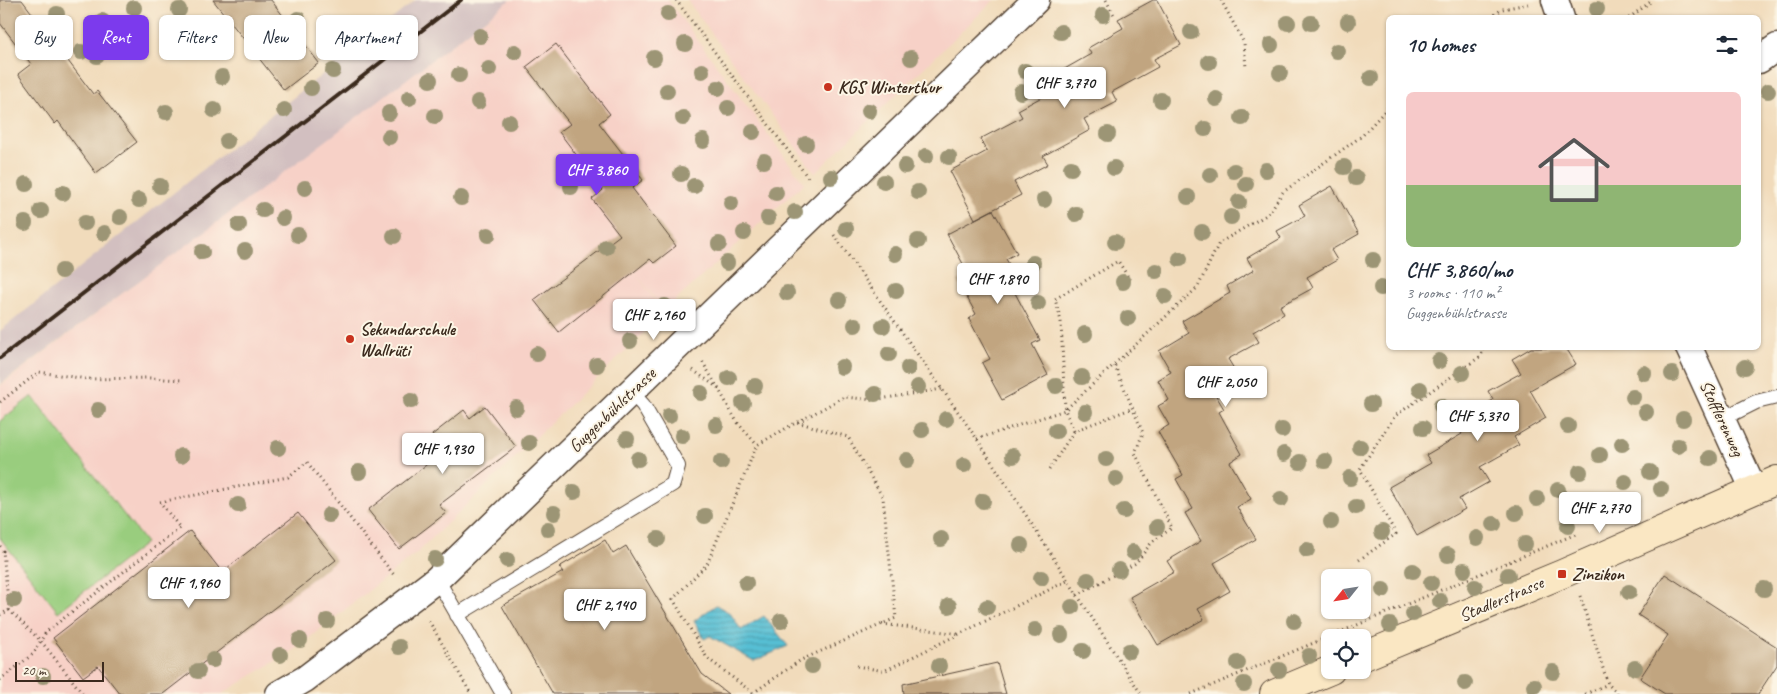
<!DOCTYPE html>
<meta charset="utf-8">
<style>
:root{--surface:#fff;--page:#f6f6f7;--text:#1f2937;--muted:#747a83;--line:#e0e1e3;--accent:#7c3aed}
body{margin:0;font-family:Caveat,sans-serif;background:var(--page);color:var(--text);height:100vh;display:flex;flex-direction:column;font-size:19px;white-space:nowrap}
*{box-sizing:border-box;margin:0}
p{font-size:16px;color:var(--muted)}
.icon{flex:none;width:28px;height:28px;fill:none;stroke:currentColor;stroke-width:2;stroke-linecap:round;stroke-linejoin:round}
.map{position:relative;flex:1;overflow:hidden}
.panel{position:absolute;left:1386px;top:15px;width:375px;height:335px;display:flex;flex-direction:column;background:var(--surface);border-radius:8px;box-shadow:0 1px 4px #0004}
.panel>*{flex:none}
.guide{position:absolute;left:15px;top:15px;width:475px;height:45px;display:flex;gap:10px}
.needle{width:32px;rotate:240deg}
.controls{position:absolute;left:1321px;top:569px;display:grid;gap:10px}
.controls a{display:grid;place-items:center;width:50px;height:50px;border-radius:8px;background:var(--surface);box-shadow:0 1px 4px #0004;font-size:25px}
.scale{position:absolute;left:15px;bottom:12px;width:89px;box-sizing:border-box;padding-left:5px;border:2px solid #3b2a1e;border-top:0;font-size:14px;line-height:18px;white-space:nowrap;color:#3b2a1e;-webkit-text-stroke:4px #fcf5e5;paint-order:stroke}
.price{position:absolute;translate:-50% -42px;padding:0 11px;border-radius:5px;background:#fff;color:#222;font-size:16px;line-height:32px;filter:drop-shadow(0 1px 2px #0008)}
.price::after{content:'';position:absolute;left:50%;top:30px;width:15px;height:11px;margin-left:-8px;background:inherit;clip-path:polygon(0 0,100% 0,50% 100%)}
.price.selected{background:var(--accent);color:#fff}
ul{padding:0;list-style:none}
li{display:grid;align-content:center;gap:10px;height:265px;padding:0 20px}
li+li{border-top:1px solid var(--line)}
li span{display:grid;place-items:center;height:155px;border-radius:8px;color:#555}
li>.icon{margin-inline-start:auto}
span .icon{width:90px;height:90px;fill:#fffc;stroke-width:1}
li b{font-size:21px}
h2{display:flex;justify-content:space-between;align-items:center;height:60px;padding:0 20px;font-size:21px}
.tag{padding:0 18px;border-radius:8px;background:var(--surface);box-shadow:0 1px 4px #0004;font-size:18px;line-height:45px}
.tag.selected{background:var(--accent);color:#fff}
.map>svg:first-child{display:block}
</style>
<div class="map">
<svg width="1777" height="694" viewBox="0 0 1777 694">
<defs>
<pattern id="water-rules" width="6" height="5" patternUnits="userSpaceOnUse" patternTransform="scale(1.25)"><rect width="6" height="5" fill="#57bfd4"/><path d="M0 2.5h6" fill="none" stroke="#499bab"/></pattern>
</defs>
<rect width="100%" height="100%" fill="#fcf5e5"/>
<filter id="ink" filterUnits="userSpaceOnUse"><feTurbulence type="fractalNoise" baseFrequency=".02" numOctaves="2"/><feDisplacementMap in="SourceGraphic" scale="10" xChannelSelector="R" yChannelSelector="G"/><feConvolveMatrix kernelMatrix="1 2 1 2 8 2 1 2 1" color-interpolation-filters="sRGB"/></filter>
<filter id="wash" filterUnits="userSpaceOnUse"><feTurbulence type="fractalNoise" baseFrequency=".0096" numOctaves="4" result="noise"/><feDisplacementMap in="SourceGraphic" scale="20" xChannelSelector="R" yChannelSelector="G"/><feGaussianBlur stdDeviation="1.12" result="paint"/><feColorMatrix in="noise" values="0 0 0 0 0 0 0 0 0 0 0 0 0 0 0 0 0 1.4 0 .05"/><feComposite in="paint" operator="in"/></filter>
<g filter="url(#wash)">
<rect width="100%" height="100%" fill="#f1dbbb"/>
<path fill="#f7d1c7" d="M 509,0 L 668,0 L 804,183 L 664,311 L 629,264 L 664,313 L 418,552 L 295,649 L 222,694 L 0,694 L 0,386 L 488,17 L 520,58 L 488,16 Z
M 687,0 L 994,0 L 815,173 Z"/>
<path fill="#d2bfc0" d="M 416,0 L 510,0 L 327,140 L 0,385 L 0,331 Z"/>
<path fill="#99cd7e" stroke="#6a7c4e" d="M 32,396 L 146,543 L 58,612 L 0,538 L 0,421 Z"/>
<path fill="url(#water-rules)" stroke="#497479" d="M 716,605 L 730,613 L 741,630 L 764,616 L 788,646 L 754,661 L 710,636 L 704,639 L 694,621 Z"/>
<g id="blocks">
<path fill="#c1a580" d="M 0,0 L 22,0 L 93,94 L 97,91 L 137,142 L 96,173 L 58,121 L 55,124 L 18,74 L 31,64 L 0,23 Z
M 213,0 L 271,0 L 319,63 L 284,90 Z
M 1153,0 L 1157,0 L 1181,45 L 1154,59 L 1158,67 L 1112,92 L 1117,102 L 1084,119 L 1090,130 L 1043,156 L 1048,164 L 1014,182 L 1021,195 L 975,219 L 950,171 L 987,151 L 980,139 L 1022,117 L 1018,110 L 1060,87 L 1054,75 L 1091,54 L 1088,48 L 1123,28 L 1118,19 Z
M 556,44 L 610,114 L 599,123 L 643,180 L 632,188 L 676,246 L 654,263 L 650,259 L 559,332 L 534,300 L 620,235 L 592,199 L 603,190 L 559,132 L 570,124 L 526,67 Z
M 1332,186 L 1359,234 L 1331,250 L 1337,260 L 1307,277 L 1313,288 L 1280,306 L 1284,314 L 1253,332 L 1259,342 L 1228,359 L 1237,374 L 1212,389 L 1224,409 L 1219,412 L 1242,454 L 1230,462 L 1251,499 L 1237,507 L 1256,539 L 1214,563 L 1230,591 L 1198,609 L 1204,619 L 1158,645 L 1130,597 L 1174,572 L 1167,561 L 1201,541 L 1185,513 L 1193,509 L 1176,479 L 1183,475 L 1158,432 L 1169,425 L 1158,406 L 1169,400 L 1158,380 L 1171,372 L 1159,351 L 1189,333 L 1182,321 L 1230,293 L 1227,286 L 1254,270 L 1247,258 L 1281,238 L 1277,231 L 1305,216 L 1299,205 Z
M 993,210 L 1017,253 L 1006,259 L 1023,289 L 1015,293 L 1040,340 L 1032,344 L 1048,375 L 1002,400 L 982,363 L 990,359 L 969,319 L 976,314 L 958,281 L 969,275 L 947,234 Z
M 1531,348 L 1566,348 L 1576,364 L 1530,390 L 1546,418 L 1514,437 L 1519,445 L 1480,467 L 1489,482 L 1459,499 L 1465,509 L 1417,536 L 1389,487 L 1431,463 L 1426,455 L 1462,434 L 1455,422 L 1493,400 L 1488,391 L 1521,373 L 1512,359 Z
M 485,406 L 516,447 L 439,505 L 446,513 L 399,549 L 368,510 L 444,451 L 432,435 L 464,410 L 470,418 Z
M 298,513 L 336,560 L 163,694 L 120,694 L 98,666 L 83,677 L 53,638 L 190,531 L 222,572 Z
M 605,540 L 613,554 L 626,546 L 702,674 L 728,694 L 553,694 L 502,606 L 563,572 L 559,567 Z
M 1665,574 L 1777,647 L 1777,665 L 1758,694 L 1665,694 L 1640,678 L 1668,635 L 1638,615 Z
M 997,663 L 1006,694 L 904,694 L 903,684 Z"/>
</g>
</g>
<g filter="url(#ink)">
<use href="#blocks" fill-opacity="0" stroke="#564536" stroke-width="1"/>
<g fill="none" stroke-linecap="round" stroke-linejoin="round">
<defs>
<path id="lane" d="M 1722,419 L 1756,402 L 1777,397
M 437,579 L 503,694
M 457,615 L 673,484 L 678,466 L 643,405 L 631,392"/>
<path id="street" d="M 1555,0 L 1561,18
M 1759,60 L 1777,47
M 1689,348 L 1754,490
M 279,694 L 305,679 L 437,579 L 1036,0"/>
<path id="secondary" d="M 1362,657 L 1562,574 L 1777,480
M 1274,694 L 1331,670"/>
</defs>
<use href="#lane" stroke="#564536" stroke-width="16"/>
<use href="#street" stroke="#564536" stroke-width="29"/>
<use href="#secondary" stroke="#564536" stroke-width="30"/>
<path stroke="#564536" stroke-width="3" stroke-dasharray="1 4" stroke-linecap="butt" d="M 676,0 L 809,179
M 1106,0 L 1114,15
M 1221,0 L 1244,43 L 1246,68
M 1491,18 L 1502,9 L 1528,4
M 1629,18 L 1653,0
M 834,235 L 977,439 L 1141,694
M 693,370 L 718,388 L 702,361
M 718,388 L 737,422 L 757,445
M 0,402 L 39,372 L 87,379 L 150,378 L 182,380
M 798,422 L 844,397 L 874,400 L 942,389
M 1074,431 L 1065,410 L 1061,321 L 1055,299 L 1118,261 L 1130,280
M 977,439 L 1065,410 L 1198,287 L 1219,243 L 1268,214 L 1283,192 L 1363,135 L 1389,106
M 1049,470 L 1074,431 L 1133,408
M 0,546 L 3,551 L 0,552
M 1359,560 L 1396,534 L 1360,469 L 1395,416 L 1481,356 L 1484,348
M 1077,595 L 1136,563 L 1152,542 L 1172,528 L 1135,453 L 1143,433 L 1114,364
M 1580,596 L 1608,684 L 1618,694
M 9,610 L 41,641 L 83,694
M 0,615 L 9,610 L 3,551
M 429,621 L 471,694
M 882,624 L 960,634
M 857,666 L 884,671 L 1067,581
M 0,680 L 33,654 L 46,632 L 180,528 L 160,502 L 288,477 L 307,462 L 394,575
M 753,693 L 801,660 L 896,618 L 883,498 L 848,437 L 797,422 L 757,445 L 707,564 L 673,599 L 707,658 L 753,693 L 755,694
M 1191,694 L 1576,534
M 1585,694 L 1608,684"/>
<use href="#lane" stroke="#fff" stroke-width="14"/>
<use href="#street" stroke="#fff" stroke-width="26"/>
<use href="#secondary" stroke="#fae7c3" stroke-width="28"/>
<path stroke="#3b2a1e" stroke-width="4" d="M 0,358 L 461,0"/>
</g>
<g fill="#9c9575">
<circle cx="134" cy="8" r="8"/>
<circle cx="1597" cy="9" r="8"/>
<circle cx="179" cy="10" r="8"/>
<circle cx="57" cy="14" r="8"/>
<circle cx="668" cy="14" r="8"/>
<circle cx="1103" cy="15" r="8"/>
<circle cx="298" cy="19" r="8"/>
<circle cx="102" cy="21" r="8"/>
<circle cx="1348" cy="22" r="8"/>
<circle cx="1288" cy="23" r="8"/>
<circle cx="1311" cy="23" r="8"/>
<circle cx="385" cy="30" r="8"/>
<circle cx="340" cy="31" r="8"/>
<circle cx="1061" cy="32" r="8"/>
<circle cx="1191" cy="32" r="8"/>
<circle cx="480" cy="36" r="8"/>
<circle cx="120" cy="43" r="8"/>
<circle cx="685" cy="44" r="8"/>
<circle cx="205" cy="45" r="8"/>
<circle cx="1271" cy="45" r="8"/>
<circle cx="1337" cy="51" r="8"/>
<circle cx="81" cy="52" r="8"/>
<circle cx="515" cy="52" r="8"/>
<circle cx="97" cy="56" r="8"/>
<circle cx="654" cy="58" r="8"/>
<circle cx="911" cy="58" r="8"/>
<circle cx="1209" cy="62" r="8"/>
<circle cx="489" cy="69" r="8"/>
<circle cx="333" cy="71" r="8"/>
<circle cx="702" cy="71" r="8"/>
<circle cx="1025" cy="71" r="8"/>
<circle cx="1280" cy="73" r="8"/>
<circle cx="459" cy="75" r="8"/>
<circle cx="222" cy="77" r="8"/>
<circle cx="1371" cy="78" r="8"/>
<circle cx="430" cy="80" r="8"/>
<circle cx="311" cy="88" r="8"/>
<circle cx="718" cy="88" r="8"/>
<circle cx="667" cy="91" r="8"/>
<circle cx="1768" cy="91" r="8"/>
<circle cx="1021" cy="92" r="8"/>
<circle cx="409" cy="98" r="8"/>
<circle cx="1216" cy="99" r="8"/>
<circle cx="1161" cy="100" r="8"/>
<circle cx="478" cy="102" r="8"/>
<circle cx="728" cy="108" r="8"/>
<circle cx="214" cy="110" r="8"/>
<circle cx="284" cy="110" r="8"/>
<circle cx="869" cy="111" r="8"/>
<circle cx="166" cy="112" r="8"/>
<circle cx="389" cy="113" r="8"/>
<circle cx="435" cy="116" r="8"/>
<circle cx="683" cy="118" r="8"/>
<circle cx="1242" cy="118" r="8"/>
<circle cx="509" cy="122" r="8"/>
<circle cx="1205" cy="129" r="8"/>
<circle cx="753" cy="132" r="8"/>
<circle cx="1108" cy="134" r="8"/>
<circle cx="389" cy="137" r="8"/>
<circle cx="227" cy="141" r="8"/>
<circle cx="703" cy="141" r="8"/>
<circle cx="806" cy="144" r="8"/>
<circle cx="926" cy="156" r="8"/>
<circle cx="949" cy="157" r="8"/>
<circle cx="764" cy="161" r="8"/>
<circle cx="905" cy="166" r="8"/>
<circle cx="1344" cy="167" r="8"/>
<circle cx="1071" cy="168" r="8"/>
<circle cx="1114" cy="168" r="8"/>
<circle cx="1266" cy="170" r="8"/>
<circle cx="1234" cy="171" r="8"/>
<circle cx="681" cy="174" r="8"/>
<circle cx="1210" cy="175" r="8"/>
<circle cx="831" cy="177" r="8"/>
<circle cx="1356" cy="178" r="8"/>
<circle cx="884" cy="182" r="8"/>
<circle cx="26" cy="184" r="8"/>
<circle cx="1246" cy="184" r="8"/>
<circle cx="160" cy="186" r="8"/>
<circle cx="694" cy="186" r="8"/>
<circle cx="571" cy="187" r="8"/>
<circle cx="305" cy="188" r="8"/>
<circle cx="918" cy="192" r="8"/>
<circle cx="63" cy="193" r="8"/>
<circle cx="776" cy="193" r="8"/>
<circle cx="1188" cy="197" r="8"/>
<circle cx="461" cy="198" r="8"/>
<circle cx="139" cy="200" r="8"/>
<circle cx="1044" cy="200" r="8"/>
<circle cx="1239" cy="202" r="8"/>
<circle cx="731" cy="203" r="8"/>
<circle cx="263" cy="210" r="8"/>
<circle cx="41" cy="211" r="8"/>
<circle cx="795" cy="212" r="8"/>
<circle cx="1076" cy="214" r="8"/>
<circle cx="120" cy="217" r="8"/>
<circle cx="1231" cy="217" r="8"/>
<circle cx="283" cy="218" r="8"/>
<circle cx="768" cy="218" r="8"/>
<circle cx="25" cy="223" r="8"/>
<circle cx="85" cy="223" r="8"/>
<circle cx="239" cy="225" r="8"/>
<circle cx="846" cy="229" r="8"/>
<circle cx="1202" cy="232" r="8"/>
<circle cx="104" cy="233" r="8"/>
<circle cx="744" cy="233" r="8"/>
<circle cx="298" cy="235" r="8"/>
<circle cx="488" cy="235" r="8"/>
<circle cx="394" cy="236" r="8"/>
<circle cx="918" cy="241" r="8"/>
<circle cx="1115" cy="242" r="8"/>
<circle cx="719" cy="244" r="8"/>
<circle cx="606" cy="247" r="8"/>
<circle cx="245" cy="251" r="8"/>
<circle cx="202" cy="252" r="8"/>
<circle cx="895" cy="254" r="8"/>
<circle cx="1180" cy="259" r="8"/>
<circle cx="1373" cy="260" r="8"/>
<circle cx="727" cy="263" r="8"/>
<circle cx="1033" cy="263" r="8"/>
<circle cx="62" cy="271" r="8"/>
<circle cx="1156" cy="271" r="8"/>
<circle cx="1123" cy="282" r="8"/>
<circle cx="1381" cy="288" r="8"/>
<circle cx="896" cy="291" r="8"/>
<circle cx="787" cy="293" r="8"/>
<circle cx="1165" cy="296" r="8"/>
<circle cx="839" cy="300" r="8"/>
<circle cx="1038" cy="303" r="8"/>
<circle cx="665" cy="306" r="8"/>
<circle cx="1128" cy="318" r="8"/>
<circle cx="855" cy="325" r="8"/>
<circle cx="883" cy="326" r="8"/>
<circle cx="1085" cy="334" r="8"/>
<circle cx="630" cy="341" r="8"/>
<circle cx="537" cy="354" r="8"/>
<circle cx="889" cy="354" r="8"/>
<circle cx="1439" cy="361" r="8"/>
<circle cx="597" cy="365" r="8"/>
<circle cx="842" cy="367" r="8"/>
<circle cx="1745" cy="367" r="8"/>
<circle cx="908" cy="368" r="8"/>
<circle cx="1462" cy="373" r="8"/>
<circle cx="1644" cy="373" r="8"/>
<circle cx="1672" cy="374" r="8"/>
<circle cx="1082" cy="377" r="8"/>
<circle cx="729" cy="378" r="8"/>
<circle cx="755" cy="386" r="8"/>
<circle cx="1056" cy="386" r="8"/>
<circle cx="918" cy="387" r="8"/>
<circle cx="1420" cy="389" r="8"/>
<circle cx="701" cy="393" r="8"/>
<circle cx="875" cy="394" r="8"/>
<circle cx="1633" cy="397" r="8"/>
<circle cx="411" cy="401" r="8"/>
<circle cx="743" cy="403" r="8"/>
<circle cx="1371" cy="404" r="8"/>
<circle cx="1441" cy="406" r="8"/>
<circle cx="516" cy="408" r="8"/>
<circle cx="98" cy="410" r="8"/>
<circle cx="1085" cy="412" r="8"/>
<circle cx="1646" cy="412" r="8"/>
<circle cx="669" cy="416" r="8"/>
<circle cx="946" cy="419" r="8"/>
<circle cx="1683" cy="419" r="8"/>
<circle cx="716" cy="425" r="8"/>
<circle cx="1568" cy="426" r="8"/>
<circle cx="1423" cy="428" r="8"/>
<circle cx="922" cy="430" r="8"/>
<circle cx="1282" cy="430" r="8"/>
<circle cx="1056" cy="431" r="8"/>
<circle cx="682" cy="436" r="8"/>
<circle cx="627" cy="439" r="8"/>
<circle cx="529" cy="443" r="8"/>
<circle cx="1622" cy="444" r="8"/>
<circle cx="1678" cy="446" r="8"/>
<circle cx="1360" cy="447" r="8"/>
<circle cx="278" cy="448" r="8"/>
<circle cx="1284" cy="454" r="8"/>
<circle cx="1600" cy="455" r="8"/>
<circle cx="181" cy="456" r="8"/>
<circle cx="1013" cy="456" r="8"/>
<circle cx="1710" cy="458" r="8"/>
<circle cx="638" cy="459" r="8"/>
<circle cx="1106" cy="459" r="8"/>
<circle cx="907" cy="460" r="8"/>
<circle cx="1325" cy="461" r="8"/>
<circle cx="721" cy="462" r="8"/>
<circle cx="1300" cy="462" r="8"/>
<circle cx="964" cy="465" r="8"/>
<circle cx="359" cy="472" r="8"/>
<circle cx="1580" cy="472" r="8"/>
<circle cx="1650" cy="472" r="8"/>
<circle cx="1350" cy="478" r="8"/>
<circle cx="1116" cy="479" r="8"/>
<circle cx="1625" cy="482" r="8"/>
<circle cx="1661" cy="489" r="8"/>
<circle cx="1558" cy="490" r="8"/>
<circle cx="574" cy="492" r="8"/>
<circle cx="1281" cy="499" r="8"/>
<circle cx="1537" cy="499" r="8"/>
<circle cx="983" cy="501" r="8"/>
<circle cx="1630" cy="502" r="8"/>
<circle cx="238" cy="505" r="8"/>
<circle cx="1356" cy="507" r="8"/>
<circle cx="1606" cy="509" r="8"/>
<circle cx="1124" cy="511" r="8"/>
<circle cx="554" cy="513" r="8"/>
<circle cx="1516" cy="513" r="8"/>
<circle cx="329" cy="515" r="8"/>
<circle cx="705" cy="516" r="8"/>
<circle cx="1331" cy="522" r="8"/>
<circle cx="1494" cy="524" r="8"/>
<circle cx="1568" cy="526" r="8"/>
<circle cx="1157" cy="527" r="8"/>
<circle cx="548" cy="529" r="8"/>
<circle cx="1382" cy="532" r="8"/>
<circle cx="1477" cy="538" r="8"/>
<circle cx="658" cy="539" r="8"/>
<circle cx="941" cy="539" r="8"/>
<circle cx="1525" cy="544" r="8"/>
<circle cx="1021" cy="545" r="8"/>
<circle cx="1307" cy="550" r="8"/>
<circle cx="1133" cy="552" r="8"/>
<circle cx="1448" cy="555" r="8"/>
<circle cx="435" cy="559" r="8"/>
<circle cx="507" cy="560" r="8"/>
<circle cx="1119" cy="570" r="8"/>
<circle cx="1464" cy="570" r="8"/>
<circle cx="1413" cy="571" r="8"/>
<circle cx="1508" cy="575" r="8"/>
<circle cx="1041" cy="578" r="8"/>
<circle cx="1088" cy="580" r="8"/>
<circle cx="746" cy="583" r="8"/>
<circle cx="1431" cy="583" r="8"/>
<circle cx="1475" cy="587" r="8"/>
<circle cx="1764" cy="589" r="8"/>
<circle cx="1383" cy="590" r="8"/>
<circle cx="1629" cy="592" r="8"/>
<circle cx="14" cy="600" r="8"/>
<circle cx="1440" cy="601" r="8"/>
<circle cx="949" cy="606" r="8"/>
<circle cx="987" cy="607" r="8"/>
<circle cx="1072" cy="607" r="8"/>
<circle cx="1413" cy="614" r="8"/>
<circle cx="327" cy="621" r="8"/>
<circle cx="781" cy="621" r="8"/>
<circle cx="1294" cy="621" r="8"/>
<circle cx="1390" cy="625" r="8"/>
<circle cx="1035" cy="630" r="8"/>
<circle cx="1061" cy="635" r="8"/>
<circle cx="300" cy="640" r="8"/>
<circle cx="399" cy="647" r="8"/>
<circle cx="1083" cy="651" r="8"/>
<circle cx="1129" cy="651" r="8"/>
<circle cx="280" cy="655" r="8"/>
<circle cx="1309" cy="656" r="8"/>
<circle cx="213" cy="660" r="8"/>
<circle cx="1238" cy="663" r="8"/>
<circle cx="812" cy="666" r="8"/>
<circle cx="939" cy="666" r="8"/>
<circle cx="1635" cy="668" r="8"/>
<circle cx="1279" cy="670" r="8"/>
<circle cx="198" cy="671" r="8"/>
<circle cx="1553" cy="672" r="8"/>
<circle cx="43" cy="676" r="8"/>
<circle cx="1465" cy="683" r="8"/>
<circle cx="1244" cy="684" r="8"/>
<circle cx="1534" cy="686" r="8"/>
</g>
</g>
<g fill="#c8321e" stroke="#fcf5e5" stroke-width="2">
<circle cx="828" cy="87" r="5"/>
<circle cx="350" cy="339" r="5"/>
<rect x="1557" y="569" width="10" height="10" rx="2.5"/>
</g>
<g text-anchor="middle" stroke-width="4" stroke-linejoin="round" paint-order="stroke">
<g font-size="18" font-weight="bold" fill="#3b2a1e" stroke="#fcf5e5" text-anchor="start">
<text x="838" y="93">KGS Winterthur</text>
<text x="360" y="335">Sekundarschule<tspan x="360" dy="21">Wallrüti</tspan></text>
<text x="1572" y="580">Zinzikon</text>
</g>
<g font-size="18" fill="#3b2a1e" stroke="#fcf5e5">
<text transform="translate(612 410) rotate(-44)" y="6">Guggenbühlstrasse</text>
<text transform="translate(1722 418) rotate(65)" y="6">Stofflerenweg</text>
<text transform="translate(1501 599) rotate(-23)" y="6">Stadlerstrasse</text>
</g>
</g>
</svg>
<div class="controls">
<a><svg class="needle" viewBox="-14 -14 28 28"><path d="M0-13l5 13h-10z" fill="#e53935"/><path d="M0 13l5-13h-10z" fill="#747a83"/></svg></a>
<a><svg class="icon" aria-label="locate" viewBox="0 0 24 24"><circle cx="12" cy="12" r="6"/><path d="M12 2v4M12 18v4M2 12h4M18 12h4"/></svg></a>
</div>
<div class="scale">20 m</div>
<b class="price" style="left:1065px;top:109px">CHF 3,770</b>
<b class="price selected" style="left:597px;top:196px">CHF 3,860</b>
<b class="price" style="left:998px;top:305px">CHF 1,890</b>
<b class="price" style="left:654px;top:341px">CHF 2,160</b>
<b class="price" style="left:1226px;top:408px">CHF 2,050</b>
<b class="price" style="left:1478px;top:442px">CHF 5,370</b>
<b class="price" style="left:443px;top:475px">CHF 1,930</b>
<b class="price" style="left:1600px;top:534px">CHF 2,770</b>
<b class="price" style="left:189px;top:609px">CHF 1,960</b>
<b class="price" style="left:605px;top:631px">CHF 2,140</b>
<div class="guide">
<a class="tag">Buy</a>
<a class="tag selected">Rent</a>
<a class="tag">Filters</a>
<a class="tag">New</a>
<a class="tag">Apartment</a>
</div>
<section class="panel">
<h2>10 homes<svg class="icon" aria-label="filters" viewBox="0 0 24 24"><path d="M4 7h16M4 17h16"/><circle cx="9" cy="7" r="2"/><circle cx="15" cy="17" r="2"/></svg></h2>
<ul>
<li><span style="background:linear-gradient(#f6c9c9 60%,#8fb573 0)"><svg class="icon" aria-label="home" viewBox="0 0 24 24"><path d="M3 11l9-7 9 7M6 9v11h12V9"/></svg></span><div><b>CHF 3,860/mo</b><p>3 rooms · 110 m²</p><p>Guggenbühlstrasse</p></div></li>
</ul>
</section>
</div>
